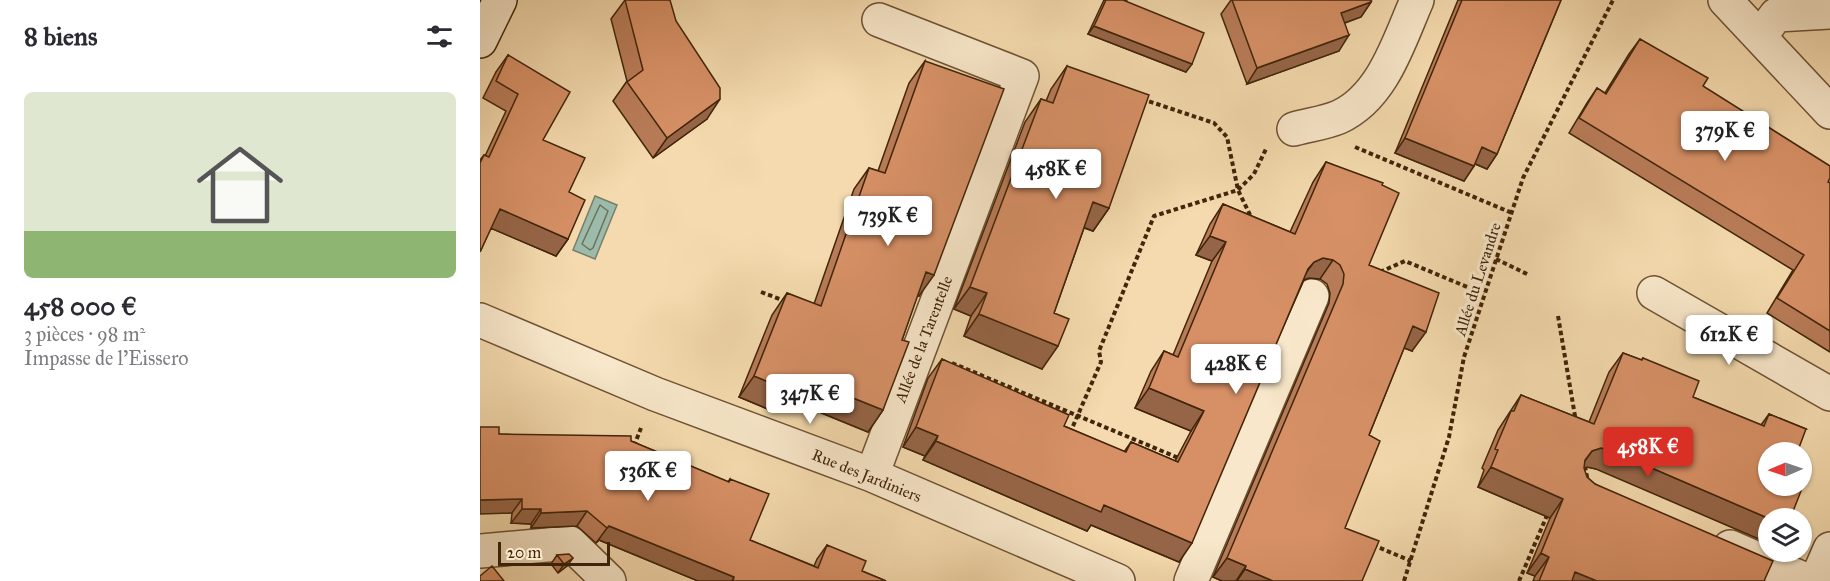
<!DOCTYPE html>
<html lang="fr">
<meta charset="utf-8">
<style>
:root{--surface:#fff;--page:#f2f2f3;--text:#2b2b33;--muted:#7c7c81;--line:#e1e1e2;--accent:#d93025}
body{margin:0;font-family:"IM FELL Great Primer",serif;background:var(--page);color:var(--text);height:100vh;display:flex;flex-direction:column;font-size:22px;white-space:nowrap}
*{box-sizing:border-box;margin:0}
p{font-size:20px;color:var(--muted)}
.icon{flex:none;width:33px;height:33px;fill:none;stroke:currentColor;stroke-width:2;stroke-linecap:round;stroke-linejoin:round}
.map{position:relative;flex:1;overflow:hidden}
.panel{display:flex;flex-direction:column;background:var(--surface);width:480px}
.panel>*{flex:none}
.needle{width:39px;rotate:268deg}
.fabs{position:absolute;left:1278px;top:442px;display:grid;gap:12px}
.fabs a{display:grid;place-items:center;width:54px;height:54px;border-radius:50%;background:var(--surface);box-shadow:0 2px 4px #0004;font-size:30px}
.scale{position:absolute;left:18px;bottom:15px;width:112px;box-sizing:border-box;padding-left:6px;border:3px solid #41250a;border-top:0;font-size:16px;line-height:21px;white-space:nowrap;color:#41250a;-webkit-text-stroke:4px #f8e7ca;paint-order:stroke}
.price{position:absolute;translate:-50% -51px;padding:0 14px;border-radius:6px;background:#fff;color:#222;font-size:20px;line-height:39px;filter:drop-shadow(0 2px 3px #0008)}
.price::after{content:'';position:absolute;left:50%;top:36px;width:18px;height:14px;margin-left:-9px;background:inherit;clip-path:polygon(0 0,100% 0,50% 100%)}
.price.active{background:var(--accent);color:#fff}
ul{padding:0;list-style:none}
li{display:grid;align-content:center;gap:12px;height:318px;padding:0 24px}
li+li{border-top:2px solid var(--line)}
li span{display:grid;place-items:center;height:186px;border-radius:9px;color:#555}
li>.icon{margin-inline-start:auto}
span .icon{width:108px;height:108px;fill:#fffc;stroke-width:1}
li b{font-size:26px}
h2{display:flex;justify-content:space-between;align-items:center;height:72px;padding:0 24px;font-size:26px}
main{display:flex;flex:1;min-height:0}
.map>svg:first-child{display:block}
</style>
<main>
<section class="panel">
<h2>8 biens<svg class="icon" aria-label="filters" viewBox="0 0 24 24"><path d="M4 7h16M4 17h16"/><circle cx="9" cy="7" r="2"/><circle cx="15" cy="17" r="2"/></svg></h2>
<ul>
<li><span style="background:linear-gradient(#dfe7d0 75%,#8fb573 0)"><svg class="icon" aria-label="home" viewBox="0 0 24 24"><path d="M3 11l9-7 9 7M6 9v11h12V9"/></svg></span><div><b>458 000 €</b><p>3 pièces · 98 m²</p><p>Impasse de l’Eissero</p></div></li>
</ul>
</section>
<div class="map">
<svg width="1350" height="581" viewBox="0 0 1350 581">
<rect width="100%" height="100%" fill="#f4daae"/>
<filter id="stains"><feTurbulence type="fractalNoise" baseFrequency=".00333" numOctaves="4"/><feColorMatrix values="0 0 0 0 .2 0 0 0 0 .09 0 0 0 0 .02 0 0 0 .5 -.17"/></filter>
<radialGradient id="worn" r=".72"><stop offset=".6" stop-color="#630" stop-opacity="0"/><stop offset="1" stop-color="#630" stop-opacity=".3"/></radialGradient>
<path fill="#9cbbab" stroke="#787f6b" stroke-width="1.5" d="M 115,196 L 137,205 L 115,259 L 93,250 Z"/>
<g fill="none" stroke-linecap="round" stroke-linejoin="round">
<path stroke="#6e705a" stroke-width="1.5" d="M 120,205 L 128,211 L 113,248 L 110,250 L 102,244 Z"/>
<defs>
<path id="street" d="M 1245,0 L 1350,112
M 1280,37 L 1296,15 L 1350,12
M 814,129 C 828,125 845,123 859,117 C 903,97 919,41 937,0
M 1174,293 L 1350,394
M 0,320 L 175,394 L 392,475 L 638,581
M 392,475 L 542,76 L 399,20
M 1250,547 L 1328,581
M 0,551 L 90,543 L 129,581
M 711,581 L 832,296
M 1336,581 L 1350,549"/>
<path id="secondary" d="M 0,41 L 20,0"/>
</defs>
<use href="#street" stroke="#6e5233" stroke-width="36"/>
<use href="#secondary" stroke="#41250a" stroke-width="36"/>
<path stroke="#41250a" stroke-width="4" stroke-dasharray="4.5 3" stroke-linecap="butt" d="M 662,99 L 734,123 L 747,137 L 758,190 L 772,219
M 875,147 L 1032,213
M 1016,259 L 1049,275
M 900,272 L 925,261 L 1004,294
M 281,292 L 305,301
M 1078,316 L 1096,422
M 472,363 L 701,459
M 590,433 L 621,362 L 619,351 L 674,216 L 758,190 L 774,174 L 786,149
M 154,446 L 161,428
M 1105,466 L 1108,482
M 893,545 L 931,561
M 924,581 L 969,437 L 984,357 L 1043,178 L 1133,0
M 1039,581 L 1068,513"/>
<use href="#street" stroke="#f8e7ca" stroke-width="33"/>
<use href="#secondary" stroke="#f8e7ca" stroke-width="33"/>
</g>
<path fill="#b97c58" stroke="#41250a" stroke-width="1.5" d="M 145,0 L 196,21 L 227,119 L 173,158 L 133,101 L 147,81 L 131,19 Z
M 624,0 L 647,0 L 646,1 L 706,72 L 608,34 Z
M 751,0 L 891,0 L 891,2 L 881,17 L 865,23 L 859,51 L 767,84 L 741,14 Z
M 978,0 L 1081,0 L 1017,154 L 1007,169 L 995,164 L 984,181 L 915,153 Z
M 1160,39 L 1350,183 L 1350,352 L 1287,313 L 1313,270 L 1089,133 L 1107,103 L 1117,88 L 1125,93 L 1149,54 Z
M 28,55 L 63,140 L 89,192 L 88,239 L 76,256 L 11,228 L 0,252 L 0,160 L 4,155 L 5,156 L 26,111 L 3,98 L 16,72 Z
M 445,61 L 439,296 L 437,296 L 422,340 L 403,410 L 388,432 L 305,398 L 295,412 L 259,397 L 292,315 L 307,293 L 334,304 L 374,189 L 389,168 L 398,171 L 429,83 Z
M 587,66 L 629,208 L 613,231 L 604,228 L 574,313 L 562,369 L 484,336 L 491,316 L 474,309 L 545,122 L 561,99 L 566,101 L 571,89 Z
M 846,162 L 902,185 L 889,265 L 932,351 L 924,348 L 889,435 L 865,528 L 882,581 L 742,581 L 733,577 L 849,303 L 850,293 L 847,284 L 840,279 L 829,278 L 824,280 L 699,562 L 611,525 L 607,531 L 443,460 L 445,456 L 423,447 L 448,378 L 462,359 L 584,426 L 644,452 L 651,442 L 695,461 L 711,431 L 655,408 L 671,371 L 684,351 L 693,355 L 732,261 L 716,255 L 730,224 L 743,204 L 810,232 L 833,182 Z
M 1143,353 L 1161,360 L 1163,358 L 1213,397 L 1281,425 L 1289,414 L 1326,429 L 1116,469 L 1107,467 L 1104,469 L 1107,477 L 1115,484 L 1284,581 L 1053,581 L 1055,576 L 1047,573 L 1070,518 L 998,487 L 1004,470 L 1002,468 L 1018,430 L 1041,395 L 1109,422 L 1129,372 Z
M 19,434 L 151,441 L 248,482 L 250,479 L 270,540 L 334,566 L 337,559 L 347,545 L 382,571 L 406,581 L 218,581 L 119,540 L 116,543 L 97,526 L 51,528 L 51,524 L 31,523 L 32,513 Z
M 77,555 L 87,566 L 78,573 L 71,564 Z"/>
<path fill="#966547" stroke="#41250a" stroke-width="1.5" d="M 891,2 L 881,17 L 850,28 L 861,13 Z
M 614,26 L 712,64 L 706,72 L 608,34 Z
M 869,35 L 859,51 L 767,84 L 777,68 Z
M 240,99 L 227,119 L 173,158 L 187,138 Z
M 925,138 L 994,166 L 984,181 L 915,153 Z
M 1002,147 L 1017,154 L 1007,169 L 991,162 Z
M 613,202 L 629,208 L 613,231 L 598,225 Z
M 20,209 L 88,239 L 76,256 L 8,227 Z
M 730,236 L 746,242 L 732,261 L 716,255 Z
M 843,258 L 853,260 L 840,279 L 829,278 L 820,281 L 834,262 Z
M 446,272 L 454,275 L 439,296 L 431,293 Z
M 490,287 L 507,293 L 491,316 L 474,309 Z
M 499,314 L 578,346 L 562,369 L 484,336 Z
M 933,326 L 946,332 L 932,351 L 919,346 Z
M 316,375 L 403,410 L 388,432 L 305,398 L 295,412 L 259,397 L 274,376 Z
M 669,388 L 724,411 L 711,431 L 655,408 Z
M 436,427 L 458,436 L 445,456 L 423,447 Z
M 456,441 L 624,505 L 712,543 L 699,562 L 611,525 L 607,531 L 443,460 Z
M 1121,448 L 1130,450 L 1290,519 L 1288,519 L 1288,543 L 1116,469 L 1107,467 L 1098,471 L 1092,479 L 1112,451 Z
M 1011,467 L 1083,499 L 1070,518 L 998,487 Z
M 42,499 L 32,513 L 0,514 L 0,500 Z
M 42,509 L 61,509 L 51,524 L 31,523 Z
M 107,511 L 97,526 L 51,528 L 61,513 Z
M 129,526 L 254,577 L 252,581 L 218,581 L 119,540 L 116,543 L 127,528 Z
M 1061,553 L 1069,557 L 1055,576 L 1047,573 Z
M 93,558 L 87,566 L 78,573 L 84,564 Z
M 747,558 L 766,566 L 756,581 L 742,581 L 733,577 Z
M 765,569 L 793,581 L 757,581 Z
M 1095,572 L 1117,581 L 1089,581 Z"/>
<path fill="#d79066" stroke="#41250a" stroke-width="1.5" d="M 145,0 L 190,0 L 196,21 L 240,88 L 240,99 L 187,138 L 147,82 L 163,70 Z
M 626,0 L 643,0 L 724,33 L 712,64 L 614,26 Z
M 752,0 L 891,0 L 891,2 L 861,13 L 869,35 L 777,68 Z
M 982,0 L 1081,0 L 1017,154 L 1002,147 L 994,166 L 925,138 Z
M 1160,39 L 1228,78 L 1223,86 L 1350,166 L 1350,178 L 1348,182 L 1350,183 L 1350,331 L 1297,298 L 1324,255 L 1099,118 L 1117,88 L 1126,94 Z
M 28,55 L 90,92 L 63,140 L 105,158 L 89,192 L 105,200 L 88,239 L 20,209 L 1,250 L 0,249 L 0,163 L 4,155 L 9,157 L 38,94 L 16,81 Z
M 445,61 L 524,89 L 454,275 L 446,272 L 422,340 L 429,342 L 403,410 L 316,375 L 310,391 L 274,376 L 307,293 L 341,306 L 389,168 L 405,173 Z
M 587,66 L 669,95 L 629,208 L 613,202 L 574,313 L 589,319 L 578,346 L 499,314 L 507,293 L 490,287 L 561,99 L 573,103 Z
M 846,162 L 903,183 L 902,185 L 919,193 L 889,265 L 959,293 L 946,332 L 933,326 L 889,435 L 900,441 L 865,528 L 899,541 L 882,581 L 793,581 L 765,569 L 766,566 L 747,558 L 863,284 L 864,274 L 860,265 L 853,260 L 843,258 L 834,262 L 828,269 L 712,543 L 624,505 L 621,512 L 456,441 L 458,436 L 436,427 L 462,359 L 589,415 L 584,426 L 646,452 L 651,442 L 698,462 L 724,411 L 669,388 L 684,351 L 698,357 L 746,242 L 730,236 L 743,204 L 815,234 Z
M 1143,353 L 1162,360 L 1163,358 L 1219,381 L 1213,397 L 1284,426 L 1289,414 L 1326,429 L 1317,453 L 1288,453 L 1288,486 L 1309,486 L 1321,491 L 1310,519 L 1290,519 L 1130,450 L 1121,448 L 1112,451 L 1105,460 L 1104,468 L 1107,477 L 1115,484 L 1293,561 L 1284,581 L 1117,581 L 1095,572 L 1092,581 L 1059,581 L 1069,557 L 1061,553 L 1083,499 L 1011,467 L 1018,450 L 1015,449 L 1031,411 L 1034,411 L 1041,395 L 1114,424 Z
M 0,427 L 19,427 L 19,434 L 151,436 L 151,441 L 249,482 L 250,479 L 289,494 L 270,540 L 338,568 L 347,545 L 386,561 L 382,571 L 406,581 L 253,581 L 254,577 L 129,526 L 127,528 L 107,511 L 61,513 L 61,509 L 42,509 L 42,499 L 0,500 Z
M 89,554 L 93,558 L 84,564 L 77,555 Z
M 12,566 L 24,581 L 0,581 L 0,576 Z"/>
<g text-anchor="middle" stroke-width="6" stroke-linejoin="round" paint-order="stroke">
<g font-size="16" fill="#41250a" stroke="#f8e7ca">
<text transform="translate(997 279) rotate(-72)" y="6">Allée du Levandre</text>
<text transform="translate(443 339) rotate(-69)" y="6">Allée de la Tarentelle</text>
<text transform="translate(387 475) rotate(22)" y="6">Rue des Jardiniers</text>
</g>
</g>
<rect width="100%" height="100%" filter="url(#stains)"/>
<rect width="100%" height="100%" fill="url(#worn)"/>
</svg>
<div class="fabs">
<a><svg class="needle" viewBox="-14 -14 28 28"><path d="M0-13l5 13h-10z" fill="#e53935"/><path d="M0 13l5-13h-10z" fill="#7c7c81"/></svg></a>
<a><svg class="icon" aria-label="layers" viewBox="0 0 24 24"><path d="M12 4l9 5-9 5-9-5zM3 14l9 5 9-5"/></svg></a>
</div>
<div class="scale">20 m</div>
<b class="price" style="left:1245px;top:162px">379K €</b>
<b class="price" style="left:576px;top:200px">458K €</b>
<b class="price" style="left:408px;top:247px">739K €</b>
<b class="price" style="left:1249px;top:366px">612K €</b>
<b class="price" style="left:756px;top:395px">428K €</b>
<b class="price" style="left:330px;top:425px">347K €</b>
<b class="price active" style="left:1168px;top:478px">458K €</b>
<b class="price" style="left:168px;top:502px">536K €</b>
</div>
</main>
